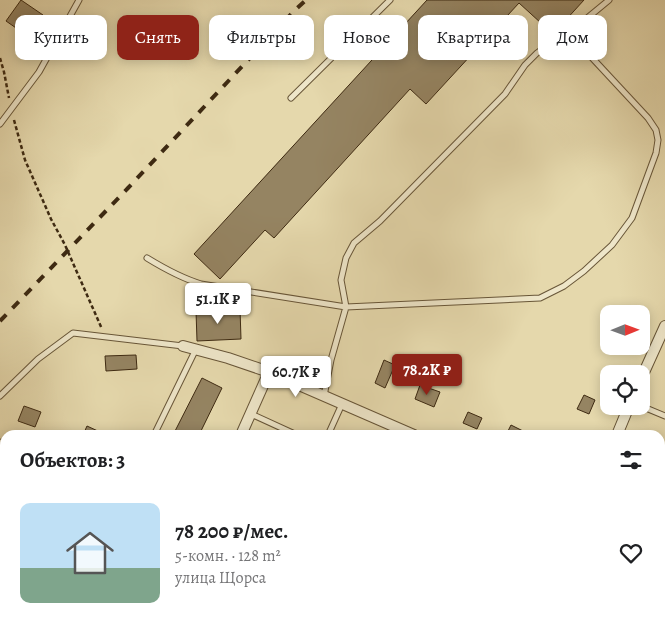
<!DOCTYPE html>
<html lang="ru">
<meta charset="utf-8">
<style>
:root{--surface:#fff;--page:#f6f6f6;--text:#202124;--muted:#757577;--line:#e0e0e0;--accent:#8f2418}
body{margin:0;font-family:Alegreya,serif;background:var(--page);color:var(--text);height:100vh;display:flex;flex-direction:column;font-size:19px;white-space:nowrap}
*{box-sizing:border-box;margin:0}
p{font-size:16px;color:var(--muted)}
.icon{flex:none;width:28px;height:28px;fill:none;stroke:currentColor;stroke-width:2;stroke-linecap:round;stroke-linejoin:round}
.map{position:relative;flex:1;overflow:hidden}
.panel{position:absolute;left:0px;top:430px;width:665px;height:195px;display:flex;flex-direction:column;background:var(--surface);border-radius:15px 15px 0 0;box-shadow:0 2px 12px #0003}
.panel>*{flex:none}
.top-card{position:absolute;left:15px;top:15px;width:635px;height:45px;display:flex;gap:10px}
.needle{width:32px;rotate:89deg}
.buttons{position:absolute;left:600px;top:305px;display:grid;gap:10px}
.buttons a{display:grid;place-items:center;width:50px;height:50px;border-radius:10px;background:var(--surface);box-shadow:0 2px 12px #0003;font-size:25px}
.price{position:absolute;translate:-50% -42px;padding:0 11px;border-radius:5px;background:#fff;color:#222;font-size:16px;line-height:32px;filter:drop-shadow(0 1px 2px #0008)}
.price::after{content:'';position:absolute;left:50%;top:30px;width:15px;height:11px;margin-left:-8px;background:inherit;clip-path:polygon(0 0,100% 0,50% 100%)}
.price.selected{background:var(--accent);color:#fff}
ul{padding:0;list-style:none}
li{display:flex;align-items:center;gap:15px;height:125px;padding:0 20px}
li+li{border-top:1px solid var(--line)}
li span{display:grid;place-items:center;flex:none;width:140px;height:100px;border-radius:10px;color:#555}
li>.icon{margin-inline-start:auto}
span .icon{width:60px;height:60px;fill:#fffc;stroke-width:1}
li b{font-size:21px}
h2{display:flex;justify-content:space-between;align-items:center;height:60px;padding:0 20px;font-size:21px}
.tag{padding:0 18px;border-radius:10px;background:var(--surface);box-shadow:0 2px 12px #0003;font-size:18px;line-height:45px}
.tag.selected{background:var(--accent);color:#fff}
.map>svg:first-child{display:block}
</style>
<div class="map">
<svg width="665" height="625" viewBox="0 0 665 625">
<rect width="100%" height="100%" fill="#e5d8ac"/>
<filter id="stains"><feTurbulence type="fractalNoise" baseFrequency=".004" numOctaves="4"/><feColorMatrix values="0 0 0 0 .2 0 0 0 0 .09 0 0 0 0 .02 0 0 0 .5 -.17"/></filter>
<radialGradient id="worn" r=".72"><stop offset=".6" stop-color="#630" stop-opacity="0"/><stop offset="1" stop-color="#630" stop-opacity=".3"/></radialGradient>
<path fill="#958462" stroke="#3e2a12" d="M 21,0 L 43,15 L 29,37 L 6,21 Z
M 427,0 L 584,0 L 553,34 L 519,3 L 426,104 L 410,89 L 274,238 L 265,230 L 220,279 L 194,254 Z
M 240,309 L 241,339 L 197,341 L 196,311 Z
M 136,355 L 137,369 L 106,371 L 105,356 Z
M 384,360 L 395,365 L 385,388 L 375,383 Z
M 202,378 L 222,388 L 199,435 L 173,435 Z
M 420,385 L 440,392 L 434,407 L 415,399 Z
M 584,395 L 595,400 L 589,414 L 577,409 Z
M 24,406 L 41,412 L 35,427 L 18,421 Z
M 468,412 L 482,418 L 477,429 L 463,423 Z
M 511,425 L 523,431 L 522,435 L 506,435 Z
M 87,426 L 100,432 L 98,435 L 83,435 Z
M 0,580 L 5,582 L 5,589 L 0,600 Z
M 665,595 L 665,625 L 654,625 L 656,620 L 660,620 L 660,608 Z
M 76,620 L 83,620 L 95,625 L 74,625 Z
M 570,620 L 614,620 L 609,625 L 565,625 Z"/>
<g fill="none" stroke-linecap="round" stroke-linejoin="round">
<defs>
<path id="lane" d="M 291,98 L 390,0
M 0,124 L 39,72 L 79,0
M 147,258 C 165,269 181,278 201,284 L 346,307 L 540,298 L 564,286 L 584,271 L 612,245 L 632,218 L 656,153 L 658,140 L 656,130 L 648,118 L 569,33
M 0,396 L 38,359 L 73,333 L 183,346
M 324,396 L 331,360 L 346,307 L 341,280 L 346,258 L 354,243 L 380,221 L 505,94 L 525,65 L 537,53 L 548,45 L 569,33 L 609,0
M 641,406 L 665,416
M 251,414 L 297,435
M 154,435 L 196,349
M 328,435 L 342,404
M 0,442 L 5,444
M 660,464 L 665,453
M 660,597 L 665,585
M 649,625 L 651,620"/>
<path id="street" d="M 183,346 L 228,358 L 269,372 L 414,435
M 641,379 L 665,326
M 241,435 L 269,372
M 617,435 L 629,406
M 660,541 L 665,543
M 0,561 L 5,563
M 136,620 L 148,625
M 158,625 L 161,620
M 532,625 L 534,620"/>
</defs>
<use href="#lane" stroke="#685638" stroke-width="7"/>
<use href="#street" stroke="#685638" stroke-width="12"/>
<path stroke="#3e2a12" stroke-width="2.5" stroke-dasharray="4 2.5" stroke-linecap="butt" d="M 0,58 L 4,72 L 9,98
M 14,120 L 25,160 L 51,219 L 65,245 L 102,329
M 660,508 L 665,507"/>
<use href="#lane" stroke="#eee6c9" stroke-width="5"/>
<use href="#street" stroke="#eee6c9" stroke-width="10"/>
<path stroke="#3e2a12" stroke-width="4" stroke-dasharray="9 9" stroke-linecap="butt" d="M 0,321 L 128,188 L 294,11 L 306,0"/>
</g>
<rect width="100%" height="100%" filter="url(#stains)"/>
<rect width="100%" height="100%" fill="url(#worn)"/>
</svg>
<div class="buttons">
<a><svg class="needle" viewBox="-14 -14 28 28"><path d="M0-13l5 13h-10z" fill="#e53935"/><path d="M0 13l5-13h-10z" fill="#757577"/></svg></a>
<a><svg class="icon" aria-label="locate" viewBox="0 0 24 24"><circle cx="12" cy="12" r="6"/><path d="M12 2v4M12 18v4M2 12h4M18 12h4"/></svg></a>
</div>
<b class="price" style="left:218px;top:325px">51.1K ₽</b>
<b class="price selected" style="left:427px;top:396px">78.2K ₽</b>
<b class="price" style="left:296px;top:398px">60.7K ₽</b>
<div class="top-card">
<a class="tag">Купить</a>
<a class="tag selected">Снять</a>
<a class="tag">Фильтры</a>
<a class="tag">Новое</a>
<a class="tag">Квартира</a>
<a class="tag">Дом</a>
</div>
<section class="panel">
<h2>Объектов: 3<svg class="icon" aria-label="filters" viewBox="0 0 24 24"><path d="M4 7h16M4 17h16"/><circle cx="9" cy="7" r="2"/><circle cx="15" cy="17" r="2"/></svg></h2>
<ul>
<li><span style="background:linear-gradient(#bfe0f5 65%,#7fa58c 0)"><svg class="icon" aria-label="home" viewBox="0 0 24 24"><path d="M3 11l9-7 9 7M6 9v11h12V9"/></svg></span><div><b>78 200 ₽/мес.</b><p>5-комн. · 128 m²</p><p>улица Щорса</p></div><svg class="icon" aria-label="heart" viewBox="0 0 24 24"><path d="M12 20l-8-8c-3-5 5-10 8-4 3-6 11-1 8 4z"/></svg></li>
</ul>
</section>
</div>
